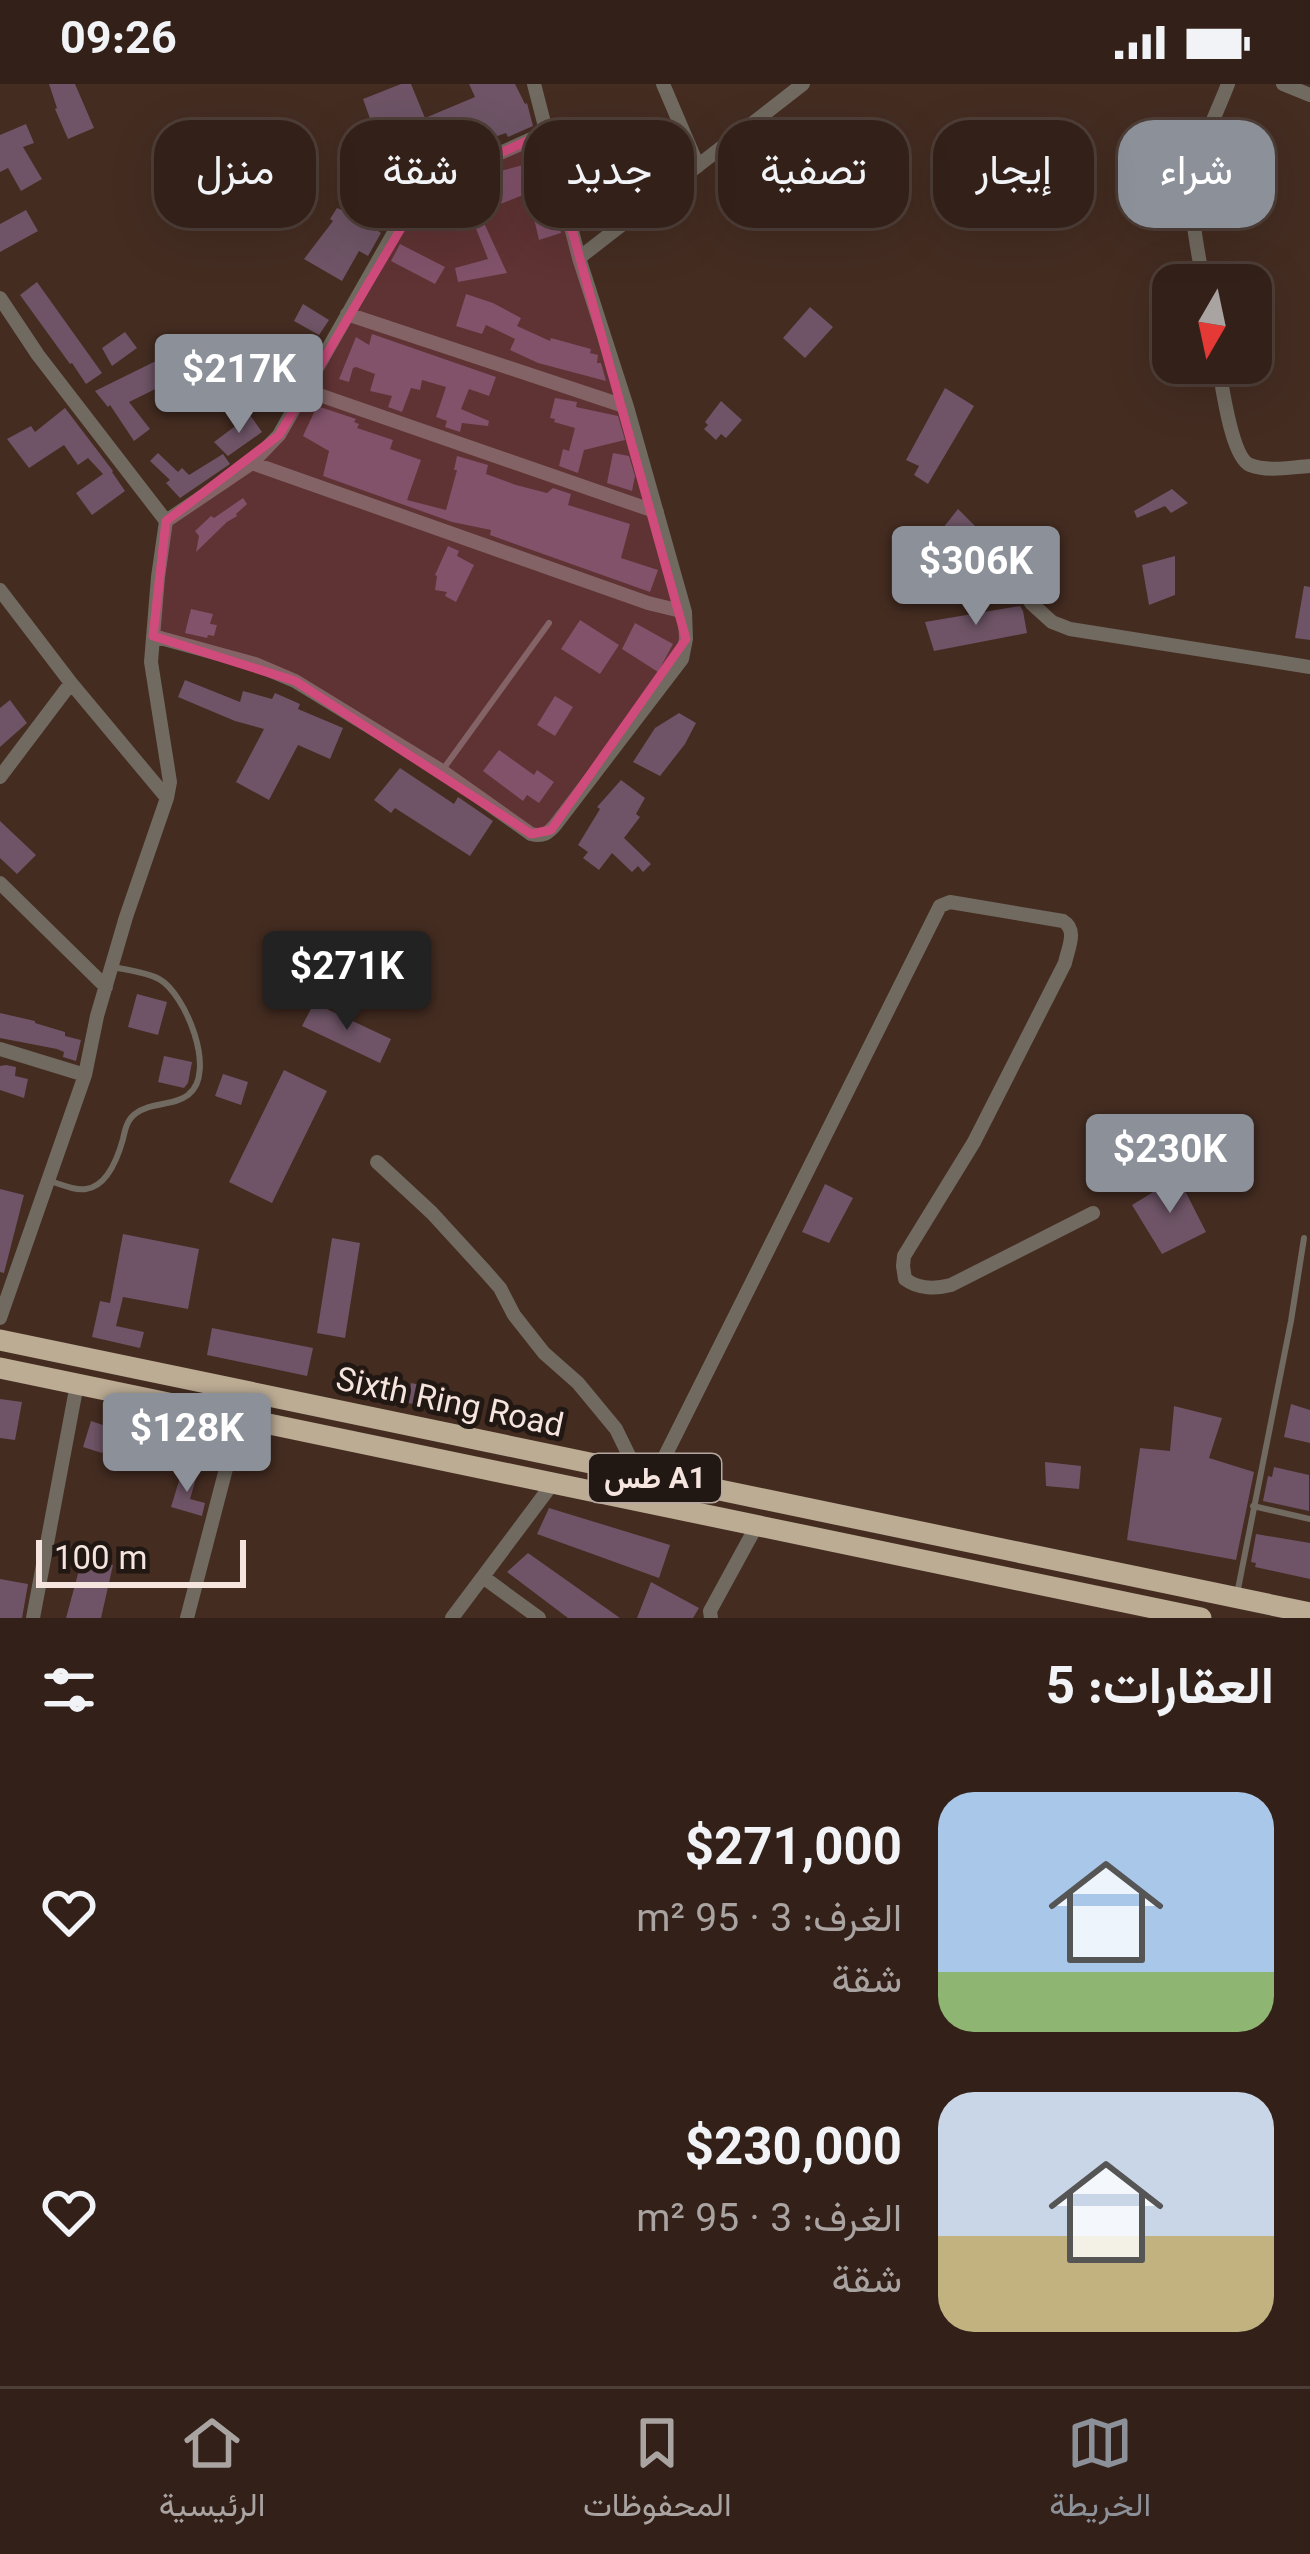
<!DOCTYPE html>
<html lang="ar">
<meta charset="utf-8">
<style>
:root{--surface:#332119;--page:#3b2922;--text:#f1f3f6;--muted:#a9a3a2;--line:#4e3e38;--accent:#8c9099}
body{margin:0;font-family:Georgia,Vazirmatn,serif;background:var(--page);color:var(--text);direction:rtl;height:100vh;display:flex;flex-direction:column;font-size:45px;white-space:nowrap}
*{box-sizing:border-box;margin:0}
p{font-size:39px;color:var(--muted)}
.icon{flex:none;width:66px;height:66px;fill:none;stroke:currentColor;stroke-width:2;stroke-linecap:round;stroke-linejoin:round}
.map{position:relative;height:1534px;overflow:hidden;direction:ltr}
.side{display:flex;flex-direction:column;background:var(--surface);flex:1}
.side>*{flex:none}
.hud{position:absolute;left:36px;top:36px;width:1239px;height:108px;direction:rtl;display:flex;gap:24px}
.needle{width:78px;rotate:189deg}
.buttons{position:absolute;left:1152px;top:180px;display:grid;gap:24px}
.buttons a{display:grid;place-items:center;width:120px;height:120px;border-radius:24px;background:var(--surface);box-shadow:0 12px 48px #0002,0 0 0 3px var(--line);font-size:60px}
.scale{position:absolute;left:36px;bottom:30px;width:210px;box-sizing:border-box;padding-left:12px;border:6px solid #f5e5de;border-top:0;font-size:33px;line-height:42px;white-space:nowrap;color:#f5e5de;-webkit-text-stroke:9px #221813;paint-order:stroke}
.price{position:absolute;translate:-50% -102px;padding:0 27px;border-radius:12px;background:var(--accent);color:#fff;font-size:39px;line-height:78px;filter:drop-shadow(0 3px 6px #0008)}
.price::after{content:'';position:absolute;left:50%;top:72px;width:36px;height:27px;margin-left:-18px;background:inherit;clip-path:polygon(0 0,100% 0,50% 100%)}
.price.on{background:#222;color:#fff}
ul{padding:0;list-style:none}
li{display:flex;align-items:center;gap:36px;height:300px;padding:0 36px}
li span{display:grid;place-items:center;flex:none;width:336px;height:240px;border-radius:36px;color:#555}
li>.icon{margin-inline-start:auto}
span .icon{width:144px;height:144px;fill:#fffc;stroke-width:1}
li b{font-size:51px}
h2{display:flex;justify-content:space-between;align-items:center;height:144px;padding:0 36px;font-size:51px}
.tag{padding:0 42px;border-radius:36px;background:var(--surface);box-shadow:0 12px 48px #0002,0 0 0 3px var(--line);font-size:42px;line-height:108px}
.tag.on{background:var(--accent);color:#fff}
.status{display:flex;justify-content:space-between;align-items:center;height:84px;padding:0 60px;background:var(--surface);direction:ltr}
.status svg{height:33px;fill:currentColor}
.tabs{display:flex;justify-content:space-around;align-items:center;height:168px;border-top:3px solid var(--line);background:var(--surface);font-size:33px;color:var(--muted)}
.tabs a{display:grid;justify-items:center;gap:6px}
.tabs .on{color:var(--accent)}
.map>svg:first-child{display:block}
</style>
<div class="status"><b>09:26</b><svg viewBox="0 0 49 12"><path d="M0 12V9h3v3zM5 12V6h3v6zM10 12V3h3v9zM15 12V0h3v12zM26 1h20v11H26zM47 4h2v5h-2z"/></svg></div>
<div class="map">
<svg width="1310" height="1534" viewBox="0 0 1310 1534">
<rect width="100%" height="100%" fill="#442c21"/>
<path fill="#6e5466" d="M 49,0 L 75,0 L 94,44 L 68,55 L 55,25 L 57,24 Z
M 401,0 L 411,0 L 425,34 L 475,13 L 469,0 L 515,0 L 525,20 L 527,19 L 533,42 L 508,53 L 506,49 L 480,58 L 476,48 L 447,59 L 441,45 L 409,59 L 399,34 L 373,43 L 363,15 Z
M 26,40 L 34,59 L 23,63 L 42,95 L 21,107 L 8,84 L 0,88 L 0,51 Z
M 374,55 L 426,90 L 417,95 L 398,120 L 378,106 L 362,136 L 381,149 L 368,172 L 359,167 L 342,197 L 304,175 L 333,137 L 330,135 L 337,124 L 344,127 L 362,95 L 352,88 Z
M 542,76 L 561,149 L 539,156 L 528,109 L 498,121 L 486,91 Z
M 467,102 L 507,189 L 458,198 L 455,184 L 488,175 L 471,132 L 458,138 L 445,112 Z
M 26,126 L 38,147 L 0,168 L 0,140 Z
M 400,160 L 445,183 L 435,200 L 391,177 Z
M 37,198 L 102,289 L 89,298 L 86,300 L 72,279 L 70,280 L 20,211 Z
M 466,210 L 493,219 L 521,234 L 517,242 L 550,257 L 551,254 L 591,265 L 590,269 L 598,271 L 597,279 L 601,279 L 606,297 L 538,279 L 510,266 L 515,255 L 486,241 L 482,250 L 456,242 Z
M 303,220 L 329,236 L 319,251 L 294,237 Z
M 810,223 L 833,243 L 805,274 L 783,254 Z
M 125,248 L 137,264 L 112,282 L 102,264 Z
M 372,250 L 496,293 L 489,312 L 469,305 L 461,325 L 489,337 L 488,342 L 462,339 L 460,348 L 445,343 L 447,337 L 436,333 L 446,303 L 422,296 L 420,306 L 411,304 L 402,328 L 388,323 L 392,312 L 370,307 L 375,290 L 356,283 L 353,284 L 349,298 L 339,295 L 356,253 L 369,261 Z
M 198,259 L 206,272 L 187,284 L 190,288 L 129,318 L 150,345 L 134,357 L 110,321 L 108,323 L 95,307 L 164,273 L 167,279 Z
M 272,284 L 292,296 L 275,323 L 258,314 Z
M 945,304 L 974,322 L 928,400 L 914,391 L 919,382 L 906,376 Z
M 555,314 L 577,318 L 576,323 L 618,332 L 625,356 L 584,366 L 578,389 L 559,382 L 563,365 L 569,367 L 575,344 L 554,338 L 555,335 L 550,334 Z
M 721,317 L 742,336 L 726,354 L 721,350 L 716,356 L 704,345 L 708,341 L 705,338 Z
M 317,322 L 356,335 L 354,338 L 359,340 L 357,344 L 393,356 L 390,365 L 421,376 L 407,416 L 446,426 L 457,386 L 454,386 L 457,372 L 488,381 L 486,390 L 516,401 L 547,409 L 553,404 L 571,410 L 568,421 L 630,440 L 621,474 L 658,486 L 650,508 L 490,451 L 491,446 L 452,438 L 323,392 L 329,367 L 303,352 Z
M 65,324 L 113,387 L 112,388 L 125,407 L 92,431 L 76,409 L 103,390 L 88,374 L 78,381 L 64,361 L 29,384 L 7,355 L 31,342 L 35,348 Z
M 250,331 L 262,348 L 228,372 L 214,358 Z
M 158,369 L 178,388 L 182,384 L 189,391 L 223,370 L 230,380 L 180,414 L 166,399 L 170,396 L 150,377 Z
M 613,369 L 629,372 L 635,392 L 632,407 L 607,399 Z
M 1172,405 L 1188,419 L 1171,429 L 1165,422 L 1137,434 L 1134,427 Z
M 243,414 L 247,420 L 236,430 L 237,432 L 227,438 L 196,468 L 199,452 L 195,447 L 211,432 L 214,434 Z
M 958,425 L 978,445 L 961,458 L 943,444 Z
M 916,442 L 950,507 L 924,520 L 900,449 Z
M 448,462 L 459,467 L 457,472 L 474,481 L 456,518 L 445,512 L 447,508 L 435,506 L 437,492 L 435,491 Z
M 1175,472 L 1175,511 L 1149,521 L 1142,481 Z
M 1304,502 L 1310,503 L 1310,556 L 1295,554 Z
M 1020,522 L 1023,527 L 1027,549 L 934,567 L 925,538 Z
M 191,525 L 213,530 L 210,540 L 217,541 L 214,552 L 208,551 L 207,554 L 185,549 Z
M 580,536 L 619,561 L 600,590 L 561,565 Z
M 635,539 L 673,560 L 658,588 L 622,565 Z
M 185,596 L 240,618 L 243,607 L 272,615 L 275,609 L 300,620 L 298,625 L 343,644 L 330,675 L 298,661 L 269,716 L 236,698 L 264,645 L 235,637 L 178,613 Z
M 555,612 L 573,623 L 555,652 L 537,641 Z
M 10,616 L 27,639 L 0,663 L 0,624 Z
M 679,629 L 696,639 L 685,660 L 660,692 L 633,678 L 655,644 Z
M 499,666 L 534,691 L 537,686 L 554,698 L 539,719 L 527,711 L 523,717 L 483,687 Z
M 400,684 L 454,720 L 458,713 L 493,737 L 470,772 L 395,724 L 391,729 L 374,716 Z
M 621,696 L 645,714 L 636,730 L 640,733 L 624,754 L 651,780 L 643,788 L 638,782 L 632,788 L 612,769 L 599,786 L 583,774 L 588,768 L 578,761 L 600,725 L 597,723 Z
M 0,737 L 36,771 L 17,790 L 0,774 Z
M 137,910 L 167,918 L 158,951 L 128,943 Z
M 314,919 L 391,955 L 380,979 L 302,942 Z
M 0,929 L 35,937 L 35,939 L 65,948 L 65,952 L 81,956 L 76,977 L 63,973 L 64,968 L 57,965 L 0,954 Z
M 164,972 L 192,978 L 188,999 L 184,1004 L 158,998 Z
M 6,981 L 16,983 L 15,992 L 28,995 L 24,1014 L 0,1006 L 0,982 Z
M 284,986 L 327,1007 L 272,1119 L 229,1098 Z
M 223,990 L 248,998 L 241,1021 L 215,1012 Z
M 1178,1093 L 1206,1148 L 1162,1170 L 1132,1121 Z
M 825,1100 L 853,1114 L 829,1159 L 802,1148 Z
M 0,1105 L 24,1111 L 4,1189 L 0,1188 Z
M 123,1150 L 199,1165 L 188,1225 L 123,1213 L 116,1242 L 144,1248 L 140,1264 L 92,1253 L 100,1217 L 110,1219 Z
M 332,1154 L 360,1159 L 345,1254 L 317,1249 Z
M 212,1244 L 313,1264 L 307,1292 L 207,1271 Z
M 411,1299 L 461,1309 L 457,1329 L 408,1319 Z
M 0,1315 L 22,1318 L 15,1356 L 0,1354 Z
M 1291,1320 L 1310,1326 L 1310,1359 L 1284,1353 Z
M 1174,1322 L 1222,1334 L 1209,1374 L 1254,1388 L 1236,1476 L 1127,1456 L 1140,1364 L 1170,1367 Z
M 123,1335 L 152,1341 L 146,1370 L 105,1362 L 102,1369 L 83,1363 L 91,1337 L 121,1347 Z
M 1045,1378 L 1081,1382 L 1079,1405 L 1046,1402 Z
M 1274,1383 L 1309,1391 L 1309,1427 L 1263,1417 L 1268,1392 L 1272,1393 Z
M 182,1387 L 197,1391 L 190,1415 L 205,1419 L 202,1432 L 171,1423 Z
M 549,1424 L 670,1461 L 659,1494 L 537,1450 Z
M 1256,1450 L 1310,1459 L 1310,1495 L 1255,1483 L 1256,1479 L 1251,1478 Z
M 528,1469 L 620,1534 L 568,1534 L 507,1488 Z
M 82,1475 L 113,1481 L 101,1534 L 66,1534 Z
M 0,1495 L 28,1500 L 22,1534 L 0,1534 Z
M 651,1498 L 699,1524 L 693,1534 L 637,1534 Z"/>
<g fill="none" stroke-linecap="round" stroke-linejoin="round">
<path stroke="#716a60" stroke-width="6" d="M 444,684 L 549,539
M 50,1097 C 60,1100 75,1107 86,1105 C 108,1102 118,1073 123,1055 C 125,1046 127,1036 135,1030 C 150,1018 174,1022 188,1011 C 218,989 185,909 159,895 C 146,888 127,886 113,883
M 1253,1422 L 1310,1435
M 1237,1510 L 1291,1237 L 1304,1154"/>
<path stroke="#716a60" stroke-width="14" d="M 663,0 L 698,82
M 1283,0 L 1310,11
M 579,174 L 803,0
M 1204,201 C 1197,162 1186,118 1197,79 C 1205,52 1218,26 1228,0
M 0,214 L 38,271 L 166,437
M 347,230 L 627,323
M 1218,279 C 1222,300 1231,373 1250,381 C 1267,388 1292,383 1310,382
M 305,306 L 657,428
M 252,379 L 648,519 L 685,528
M 962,476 L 999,478 L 1012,487 L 1031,519 L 1052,538 L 1070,545 L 1310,583
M 0,506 L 71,599 L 167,714
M 153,552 L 255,580 L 295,597 L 442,687 L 531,750 C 543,753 549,749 556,740 L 682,575 L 686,555 L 685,528 L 627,323 L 579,174 L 534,0
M 0,693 L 71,599
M 0,799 L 106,903
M 0,965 L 85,991
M 377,1078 L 432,1129 L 486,1188 L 500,1204 L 514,1231 L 544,1269 L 578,1299 L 616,1345 L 638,1390
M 0,1234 L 85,991 L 97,932 L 126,833 L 167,714 L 170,698 L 151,578 L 158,493 L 166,437 L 252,379 L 279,351 L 404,131 L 426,102 L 545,49
M 654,1394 L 940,822 L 950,818 L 1063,837 C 1078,846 1068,864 1065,879 L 974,1058 L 904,1172 L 903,1182 L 905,1195 C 918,1205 936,1205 951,1201 L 1093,1129
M 483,1493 L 539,1534
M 33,1534 L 77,1300
M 187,1534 L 239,1335
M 452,1534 L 553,1399
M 711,1534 L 710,1527 L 757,1441"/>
<path stroke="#bcac94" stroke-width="21" d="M 0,1256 L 1310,1529
M 0,1284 L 1201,1534"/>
</g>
<path fill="#cf4b7c" fill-opacity="0.2" stroke="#cf4b7c" stroke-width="9" stroke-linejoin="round" d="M 545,49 L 686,555 L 551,746 L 531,750 L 295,597 L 153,552 L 166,437 L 279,351 L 426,102 Z"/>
<g text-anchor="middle" stroke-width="10" stroke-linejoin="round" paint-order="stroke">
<rect fill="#221813" stroke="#b6a8a1" stroke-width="3" x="589" y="1370" width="132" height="48" rx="9"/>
<g font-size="30" font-weight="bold" fill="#f5e5de">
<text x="655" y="1404">طس A1</text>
</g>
<g font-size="33" fill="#f5e5de" stroke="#221813">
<text transform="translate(450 1317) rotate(12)" y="12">Sixth Ring Road</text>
</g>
</g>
</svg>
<div class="buttons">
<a><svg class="needle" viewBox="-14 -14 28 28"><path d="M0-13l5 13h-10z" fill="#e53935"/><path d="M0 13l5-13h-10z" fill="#a9a3a2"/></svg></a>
</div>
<div class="scale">100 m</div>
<b class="price" style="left:239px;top:352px">$217K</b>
<b class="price" style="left:976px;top:544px">$306K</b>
<b class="price on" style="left:347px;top:949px">$271K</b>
<b class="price" style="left:1170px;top:1132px">$230K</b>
<b class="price" style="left:187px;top:1411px">$128K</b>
<div class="hud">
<a class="tag on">شراء</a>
<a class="tag">إيجار</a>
<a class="tag">تصفية</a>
<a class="tag">جديد</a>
<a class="tag">شقة</a>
<a class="tag">منزل</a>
</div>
</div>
<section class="side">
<h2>العقارات: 5<svg class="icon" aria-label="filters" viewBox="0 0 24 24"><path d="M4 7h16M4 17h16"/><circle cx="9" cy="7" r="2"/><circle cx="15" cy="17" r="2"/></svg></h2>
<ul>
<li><span style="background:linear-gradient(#a9c7e8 75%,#8fb573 0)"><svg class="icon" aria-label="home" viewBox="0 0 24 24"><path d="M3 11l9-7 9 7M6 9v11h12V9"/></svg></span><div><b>$271,000</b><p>الغرف: 3 · 95 m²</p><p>شقة</p></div><svg class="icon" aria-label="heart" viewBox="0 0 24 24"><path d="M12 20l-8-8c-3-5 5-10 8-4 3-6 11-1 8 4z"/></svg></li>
<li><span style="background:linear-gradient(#c9d6e8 60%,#c2b280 0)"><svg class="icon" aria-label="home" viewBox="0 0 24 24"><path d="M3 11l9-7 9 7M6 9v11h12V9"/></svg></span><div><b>$230,000</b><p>الغرف: 3 · 95 m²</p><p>شقة</p></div><svg class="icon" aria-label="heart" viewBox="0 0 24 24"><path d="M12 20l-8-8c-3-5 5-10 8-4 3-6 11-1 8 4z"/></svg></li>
</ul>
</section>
<nav class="tabs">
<a class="on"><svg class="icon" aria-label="map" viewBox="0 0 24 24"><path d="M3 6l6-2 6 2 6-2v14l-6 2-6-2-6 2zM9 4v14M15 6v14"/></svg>الخريطة</a>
<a><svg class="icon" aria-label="saved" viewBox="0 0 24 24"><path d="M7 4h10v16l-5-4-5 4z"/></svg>المحفوظات</a>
<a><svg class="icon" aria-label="home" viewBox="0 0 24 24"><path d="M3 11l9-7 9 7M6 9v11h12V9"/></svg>الرئيسية</a>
</nav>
